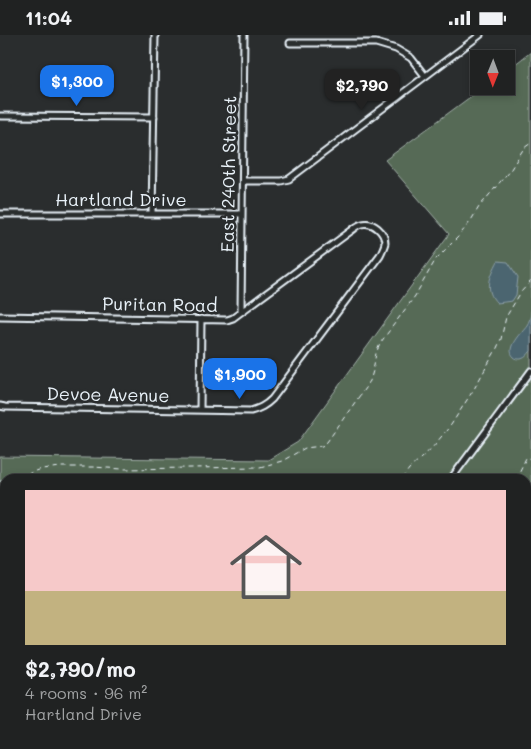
<!DOCTYPE html>
<meta charset="utf-8">
<style>
:root{--surface:#202222;--page:#2d2f2f;--text:#f1f3f6;--muted:#a2a4a5;--line:#3d3f40;--accent:#1a73e8}
body{margin:0;font-family:Mali,sans-serif;background:var(--page);color:var(--text);height:100vh;display:flex;flex-direction:column;font-size:19px;white-space:nowrap}
*{box-sizing:border-box;margin:0}
p{font-size:16px;color:var(--muted)}
.icon{flex:none;width:28px;height:28px;fill:none;stroke:currentColor;stroke-width:2;stroke-linecap:round;stroke-linejoin:round}
.map{position:relative;flex:1;overflow:hidden}
.panel{position:absolute;left:0px;top:439px;width:531px;height:276px;display:flex;flex-direction:column;background:var(--surface);border-radius:15px 15px 0 0;box-shadow:0 2px 8px #0003,0 0 0 1px var(--line)}
.panel>*{flex:none}
.needle{width:32px;rotate:181deg}
.controls{position:absolute;left:470px;top:15px;display:grid;gap:10px}
.controls a{display:grid;place-items:center;width:45px;height:45px;border-radius:0px;background:var(--surface);box-shadow:0 2px 8px #0003,0 0 0 1px var(--line);font-size:25px}
.price{position:absolute;translate:-50% -42px;padding:0 11px;border-radius:10px;background:var(--accent);color:#fff;font-size:16px;line-height:32px;filter:drop-shadow(0 1px 2px #0008)}
.price::after{content:'';position:absolute;left:50%;top:30px;width:15px;height:11px;margin-left:-8px;background:inherit;clip-path:polygon(0 0,100% 0,50% 100%)}
.price.active{background:#222;color:#fff}
ul{padding:0;list-style:none}
li{display:grid;align-content:center;gap:10px;height:265px;padding:0 25px}
li+li{border-top:1px solid var(--line)}
li span{display:grid;place-items:center;height:155px;border-radius:0px;color:#555}
li>.icon{margin-inline-start:auto}
span .icon{width:90px;height:90px;fill:#fffc;stroke-width:1}
li b{font-size:21px}
.status{display:flex;justify-content:space-between;align-items:center;height:35px;padding:0 25px;background:var(--surface);direction:ltr}
.status svg{height:14px;fill:currentColor}
.map>svg:first-child{display:block}
</style>
<div class="status"><b>11:04</b><svg viewBox="0 0 49 12"><path d="M0 12V9h3v3zM5 12V6h3v6zM10 12V3h3v9zM15 12V0h3v12zM26 1h20v11H26zM47 4h2v5h-2z"/></svg></div>
<div class="map">
<svg width="531" height="714" viewBox="0 0 531 714">
<rect width="100%" height="100%" fill="#2a2d2e"/>
<filter id="ink" filterUnits="userSpaceOnUse"><feTurbulence type="fractalNoise" baseFrequency=".02" numOctaves="2"/><feDisplacementMap in="SourceGraphic" scale="10" xChannelSelector="R" yChannelSelector="G"/><feConvolveMatrix kernelMatrix="1 2 1 2 8 2 1 2 1" color-interpolation-filters="sRGB"/></filter>
<g filter="url(#ink)">
<path fill="#576b56" stroke="#a0aea7" d="M 531,17 L 531,659 L 526,656 L 526,444 L 5,444 L 5,710 L 392,710 L 388,714 L 0,714 L 0,422 L 268,425 L 298,407 L 449,199 L 385,125 L 485,51 L 506,51 L 506,36 Z"/>
<path fill="#4b656f" stroke="#8a9da6" d="M 498,226 L 508,227 L 518,242 L 516,260 L 512,266 L 497,268 C 484,255 490,241 498,226 Z
M 531,279 L 531,316 C 528,319 526,323 521,324 C 518,324 516,324 514,322 C 504,313 522,297 527,290 C 529,287 530,283 531,279 Z"/>
<g fill="none" stroke-linecap="round" stroke-linejoin="round">
<defs>
<path id="lane" d="M 219,710 L 221,714
M 292,714 L 296,710
M 319,714 L 324,710
M 347,714 L 352,710"/>
<path id="street" d="M 290,8 L 376,8 L 396,14 L 411,23 L 425,41
M 0,81 L 154,82
M 243,146 L 281,146 L 289,144 L 480,0
M 0,179 L 242,179
M 152,179 L 155,0
M 241,277 L 244,0
M 0,281 L 227,285 L 233,283 L 241,277 L 351,196 C 354,194 358,190 362,189 C 373,186 385,197 385,208 C 384,212 382,216 380,220 L 272,364 C 265,371 260,373 251,376 L 5,372 L 0,371
M 200,375 L 201,284
M 451,444 L 531,336
M 526,708 L 531,709
M 474,714 L 479,711 L 491,710"/>
</defs>
<use href="#lane" stroke="#e8f1f8" stroke-width="6"/>
<use href="#street" stroke="#e8f1f8" stroke-width="9"/>
<path stroke="#e8f1f8" stroke-width="1" stroke-dasharray="5 4" stroke-linecap="butt" d="M 19,444 L 32,437 L 41,434 L 62,432 L 93,432 L 122,434 L 260,432 L 282,426 L 305,413 L 322,411 L 327,407 L 370,346 L 373,336 L 376,318 L 381,307 L 415,261 L 436,224 L 458,202 L 470,187 L 479,172 L 511,134 L 524,113 L 531,108
M 402,444 L 409,434 L 432,413 L 451,390 L 474,354 L 497,313 L 501,304 L 506,282 L 521,257 L 531,246
M 516,444 L 526,423 L 530,423 L 531,427
M 0,446 L 5,446
M 0,461 L 5,465
M 526,486 L 531,472
M 526,525 L 531,512
M 0,533 L 5,534
M 0,624 L 5,626
M 526,639 L 531,643
M 0,673 L 5,676
M 0,697 L 5,698
M 180,713 L 181,710
M 142,714 L 158,710
M 378,714 L 379,710"/>
<use href="#lane" stroke="#2a2d2e" stroke-width="2.5"/>
<use href="#street" stroke="#2a2d2e" stroke-width="5"/>
</g>
</g>
<g text-anchor="middle" stroke-width="5" stroke-linejoin="round" paint-order="stroke">
<g font-size="18" fill="#e8f1f8" stroke="#2a2d2e">
<text transform="translate(229 139) rotate(-89)" y="6">East 240th Street</text>
<text x="121" y="171">Hartland Drive</text>
<text transform="translate(160 270) rotate(1)" y="6">Puritan Road</text>
<text transform="translate(108 360) rotate(1)" y="6">Devoe Avenue</text>
</g>
</g>
</svg>
<div class="controls">
<a><svg class="needle" viewBox="-14 -14 28 28"><path d="M0-13l5 13h-10z" fill="#e53935"/><path d="M0 13l5-13h-10z" fill="#a2a4a5"/></svg></a>
</div>
<b class="price" style="left:77px;top:72px">$1,300</b>
<b class="price active" style="left:362px;top:76px">$2,790</b>
<b class="price" style="left:240px;top:365px">$1,900</b>
<section class="panel">
<ul>
<li><span style="background:linear-gradient(#f6c9c9 65%,#c2b280 0)"><svg class="icon" aria-label="home" viewBox="0 0 24 24"><path d="M3 11l9-7 9 7M6 9v11h12V9"/></svg></span><div><b>$2,790/mo</b><p>4 rooms · 96 m²</p><p>Hartland Drive</p></div></li>
</ul>
</section>
</div>
